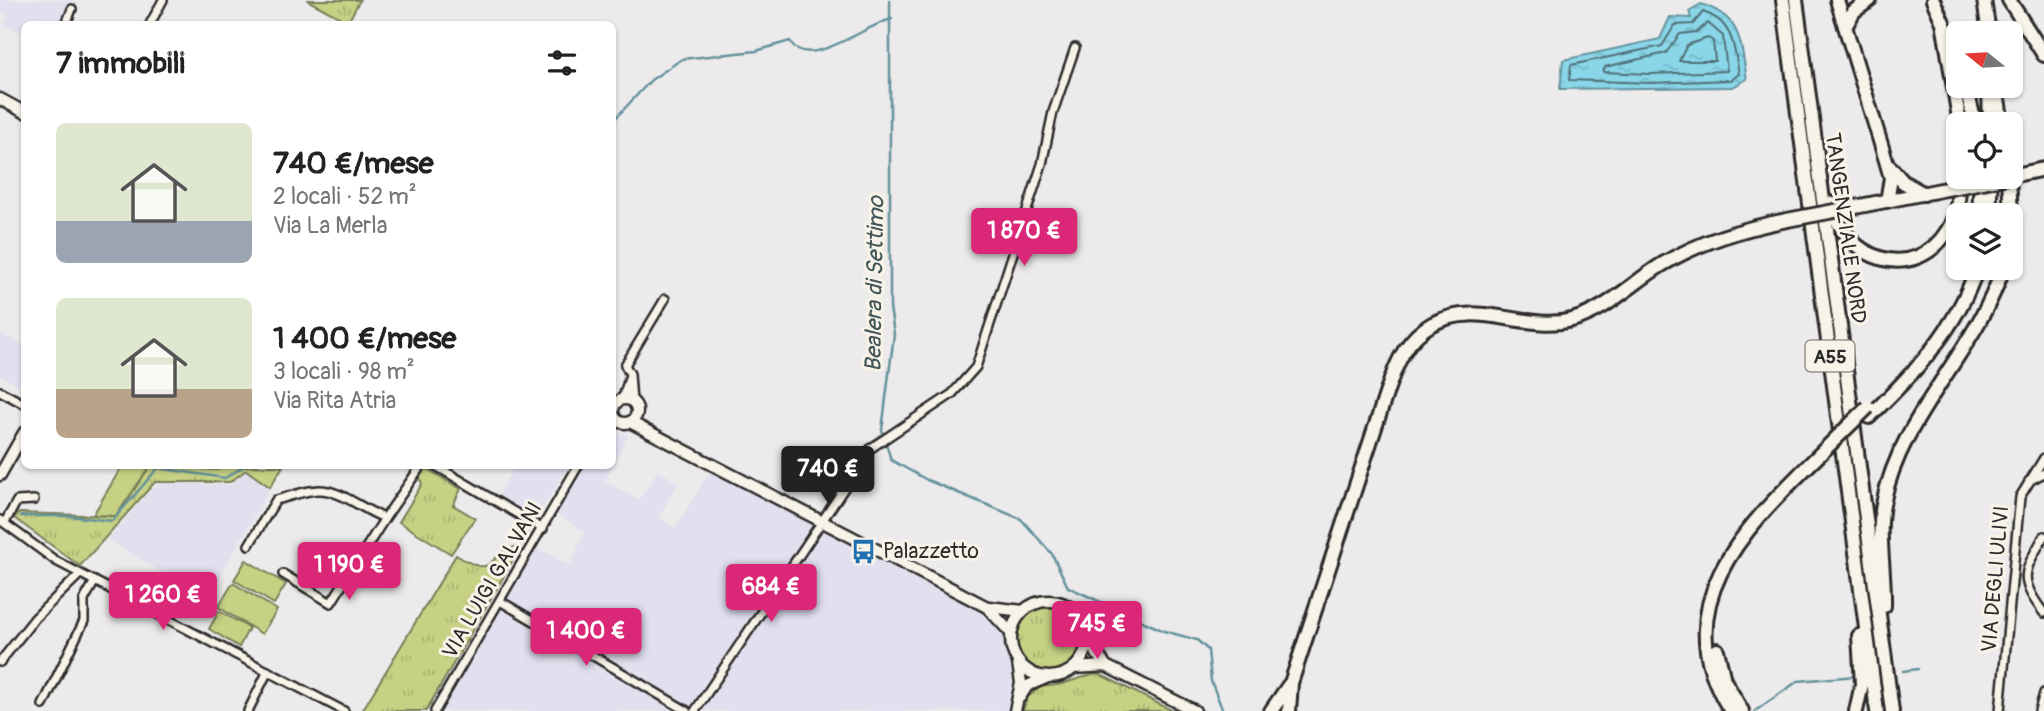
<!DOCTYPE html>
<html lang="it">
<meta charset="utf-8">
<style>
:root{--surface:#fff;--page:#f2f2f2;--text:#222;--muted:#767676;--accent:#db2777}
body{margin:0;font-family:Pangolin,sans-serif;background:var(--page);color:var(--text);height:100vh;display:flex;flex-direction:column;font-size:26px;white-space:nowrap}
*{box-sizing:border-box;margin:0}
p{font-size:23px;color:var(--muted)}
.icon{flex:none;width:38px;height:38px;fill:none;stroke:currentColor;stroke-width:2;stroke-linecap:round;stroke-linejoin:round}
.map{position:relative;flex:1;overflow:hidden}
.drawer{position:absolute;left:21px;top:21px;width:595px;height:448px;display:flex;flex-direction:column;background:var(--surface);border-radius:10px;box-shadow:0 2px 5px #0004}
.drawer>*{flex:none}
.needle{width:46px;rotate:288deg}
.controls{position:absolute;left:1946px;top:21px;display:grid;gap:14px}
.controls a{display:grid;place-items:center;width:77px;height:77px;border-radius:10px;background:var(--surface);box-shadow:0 2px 5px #0004;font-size:35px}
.price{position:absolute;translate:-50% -60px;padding:0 16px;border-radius:7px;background:var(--accent);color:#fff;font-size:23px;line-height:46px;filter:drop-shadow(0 2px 4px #0008)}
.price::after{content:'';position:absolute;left:50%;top:42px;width:21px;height:16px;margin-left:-10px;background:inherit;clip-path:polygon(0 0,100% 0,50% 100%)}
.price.current{background:#222;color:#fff}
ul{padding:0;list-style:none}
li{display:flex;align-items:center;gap:21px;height:175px;padding:0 35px}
li span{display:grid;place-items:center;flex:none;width:196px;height:140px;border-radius:10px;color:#555}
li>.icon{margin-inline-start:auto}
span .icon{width:84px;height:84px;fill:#fffc;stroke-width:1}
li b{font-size:30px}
h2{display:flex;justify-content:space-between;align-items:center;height:84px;padding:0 35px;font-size:30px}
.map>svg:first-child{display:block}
</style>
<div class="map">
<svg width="2044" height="711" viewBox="0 0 2044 711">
<defs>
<pattern id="grass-tufts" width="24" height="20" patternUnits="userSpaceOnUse" patternTransform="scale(1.75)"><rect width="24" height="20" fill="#c6d184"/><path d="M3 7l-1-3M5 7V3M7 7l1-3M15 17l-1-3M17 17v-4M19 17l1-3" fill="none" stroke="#aab472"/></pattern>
<pattern id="water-ripples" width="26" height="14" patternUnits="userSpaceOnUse" patternTransform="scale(1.75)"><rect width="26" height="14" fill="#89d6e8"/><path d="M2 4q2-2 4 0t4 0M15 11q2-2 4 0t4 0" fill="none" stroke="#76b8c7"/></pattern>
</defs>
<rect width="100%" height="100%" fill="#edeaeb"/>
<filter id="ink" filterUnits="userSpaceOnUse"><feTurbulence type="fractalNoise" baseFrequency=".0143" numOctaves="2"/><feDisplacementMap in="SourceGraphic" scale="14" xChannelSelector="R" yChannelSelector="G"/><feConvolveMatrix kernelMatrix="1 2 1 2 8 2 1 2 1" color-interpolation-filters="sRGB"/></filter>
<g filter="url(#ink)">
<path fill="#e2dfef" d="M 0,0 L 73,0 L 61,24 L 24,24 L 24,34 L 4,24 L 8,15 L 0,11 Z
M 0,333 L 24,346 L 24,389 L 0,375 Z
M 617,432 L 628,436 L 605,481 L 639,500 L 658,470 L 678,483 L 659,517 L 675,529 L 711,469 L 992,613 L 1004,628 L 1011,658 L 1013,696 L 1008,711 L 442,711 L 535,547 L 570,565 L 585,532 L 555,513 L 581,466 L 612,466 L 613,434 Z
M 515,466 L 568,466 L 540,512 L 531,515 L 498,496 Z
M 248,470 L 271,487 L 206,600 L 108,539 L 150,491 L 162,483 L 230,485 Z"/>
<path fill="url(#grass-tufts)" stroke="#787e58" stroke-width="2" d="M 307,0 L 360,0 L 348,22 Z
M 150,466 L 218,470 L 221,466 L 283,466 L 270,487 L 246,470 L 230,482 L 155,482 L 80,566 L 14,518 L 19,513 L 116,516 Z
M 427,469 L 461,489 L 453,505 L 475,518 L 451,554 L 399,522 L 422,484 L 419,475 Z
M 515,547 L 520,548 L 426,711 L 362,711 L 456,555 C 499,582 485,553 515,547 Z
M1017 639a32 32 0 1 1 64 0a32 32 0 1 1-64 0Z
M 1099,674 L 1173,711 L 1023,711 L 1027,698 L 1041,686 C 1061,688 1078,676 1099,674 Z"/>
<path fill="#c6d184" stroke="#787e58" stroke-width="2" d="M 122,466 L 150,466 L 116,516 L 93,515 Z
M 246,560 L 286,584 L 274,604 L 234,580 Z
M 233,583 L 277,610 L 262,634 L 218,607 Z
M 219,611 L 249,628 L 239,647 L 209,629 Z"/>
<path fill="url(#water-ripples)" stroke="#63929c" stroke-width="2" d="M 1701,4 C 1742,17 1740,41 1747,79 L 1733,87 L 1560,89 L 1563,60 L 1660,39 L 1670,17 L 1691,18 L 1689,11 Z"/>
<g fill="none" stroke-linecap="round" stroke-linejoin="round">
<path stroke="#516f77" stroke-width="2" d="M 1703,12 C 1733,21 1734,46 1739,74 L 1731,80 L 1651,83 L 1569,80 L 1571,65 L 1662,46 L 1675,25 L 1693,24 Z
M 1708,23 L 1723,36 L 1727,71 L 1651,74 L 1603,72 L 1605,67 L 1666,53 L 1680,34 L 1696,32 Z
M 1708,38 L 1713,41 L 1715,61 L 1679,61 L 1687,45 Z"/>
<path stroke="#63929c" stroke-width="2.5" d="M 890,0 L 890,307 L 894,334 L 882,430 L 891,460 L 927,480 L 1021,519 L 1052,554 L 1068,587 L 1164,631 L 1197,640 L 1208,650 L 1211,681 L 1223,711
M 612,122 L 651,80 L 682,59 L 756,51 L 790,41 C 807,73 866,24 892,19
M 21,516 L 70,516 L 112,521 L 158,468 L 225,478 L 244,466
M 1903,671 L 1918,669
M 1755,711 L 1798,681 L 1856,676"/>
<defs>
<path id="street" d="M 66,24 L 72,9
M 150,24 L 163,0
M 0,391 L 24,404
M 622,400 L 630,375
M 632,402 L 630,374 L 625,365 L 665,299
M 612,416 L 614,415
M 612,423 L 618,421
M 436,466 L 543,529
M 2029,481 L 2044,473
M 0,520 L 56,561 L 344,711
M 5,522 L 17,501 L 34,500
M 2044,536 C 2024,572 2017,578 2044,613
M 249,545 L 276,500 C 289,497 305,490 319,490 C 342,490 364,511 385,518 L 421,466
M 283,574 L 331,603 L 385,518
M 500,601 L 687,711
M 0,662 L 35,618 L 80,574
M 43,705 L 84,621 L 84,600 L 95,581
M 248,711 L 268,671
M 435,711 L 578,466
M 695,711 L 871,448 L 952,394 L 976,367 L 1042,164 L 1053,112 L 1075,48
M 2000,711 L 2020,497 L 2044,458
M 2039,711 L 2044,693"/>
<path id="secondary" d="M 0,99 L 24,112
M613 411a12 12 0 1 1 24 0a12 12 0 1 1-24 0Z
M 630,422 L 987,607 L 1011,633
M 0,475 L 24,433
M1011 639a38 38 0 1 1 76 0a38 38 0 1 1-76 0Z
M 989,607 L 1023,611
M 1087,640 L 1106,666 L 1195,711
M 1074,668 L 1106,666
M 1020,697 L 1027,686 L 1046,678
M 1015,711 L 1021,683 L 1018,663"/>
<path id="highway" d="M 1783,0 L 1877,711
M 1796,0 L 1892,711
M 1837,0 L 1887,164 L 1891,178 L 1887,201
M 1933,0 L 1945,27
M 1984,0 L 1989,33
M 2009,0 L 2044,55
M 1943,22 L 1960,124
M 1845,27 L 1854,11 L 1870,0
M 1966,86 L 1975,124
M 1989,86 L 1990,124
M 1996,86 L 2002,124
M 1890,167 L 1903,182 L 1924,194
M 2011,176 L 2044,169
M 2009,177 L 2011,216
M 1831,203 C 1844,260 1914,285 1948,230 C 1958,214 1959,195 1960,177
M 1850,208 L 1946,189
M 1979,215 L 1981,177
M 1989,215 L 1991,177
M 1869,417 C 1915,372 1956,330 1977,268
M 1884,606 C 1885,572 1877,537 1883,504 C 1900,415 1976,353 2003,268
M 1717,650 L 1724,680 L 1742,711
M 1271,711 L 1289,685
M 1289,711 L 1291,683 L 1388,388 C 1397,362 1407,338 1432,324 C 1477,299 1525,332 1572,320 C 1606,311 1633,282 1663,264 C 1702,241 1742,229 1787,220
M 1731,711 C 1663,606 1745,528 1815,459
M 1856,711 L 1862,684 L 1859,636"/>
</defs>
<use href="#street" stroke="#2b2b2b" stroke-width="12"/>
<use href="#secondary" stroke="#2b2b2b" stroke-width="15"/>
<use href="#highway" stroke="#2b2b2b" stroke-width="18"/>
<use href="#street" stroke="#f7f3e8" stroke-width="7"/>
<use href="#secondary" stroke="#f7f3e8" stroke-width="10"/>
<use href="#highway" stroke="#f7f3e8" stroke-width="12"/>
<defs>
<path id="highway-bridge" d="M 1946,189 L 2008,177
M 1787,220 L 1850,208
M 1815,459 L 1868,407"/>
</defs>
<use href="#highway-bridge" stroke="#2b2b2b" stroke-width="18" stroke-linecap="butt"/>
<use href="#highway-bridge" stroke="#f7f3e8" stroke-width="12"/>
</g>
</g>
<defs>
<symbol id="bus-bare" viewBox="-9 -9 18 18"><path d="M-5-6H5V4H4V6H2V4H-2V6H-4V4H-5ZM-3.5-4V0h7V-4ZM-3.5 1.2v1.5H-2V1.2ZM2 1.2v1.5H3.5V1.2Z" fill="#1f6fb2" stroke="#f7f3e8" stroke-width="2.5" paint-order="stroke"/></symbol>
</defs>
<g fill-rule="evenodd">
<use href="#bus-bare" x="846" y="534" width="35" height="35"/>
</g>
<g text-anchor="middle" stroke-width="6" stroke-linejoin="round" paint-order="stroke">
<rect fill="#f7f3e8" stroke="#686764" stroke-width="2" x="1805.5" y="340.5" width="49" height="31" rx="5"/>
<g font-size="19" font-weight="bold" fill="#2b2b2b">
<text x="1830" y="363">A55</text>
</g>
<g font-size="21" fill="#2b2b2b" stroke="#f7f3e8">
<text transform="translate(1846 228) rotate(82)" y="7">TANGENZIALE NORD</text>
<text transform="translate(1995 579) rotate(-85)" y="7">VIA DEGLI ULIVI</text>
<text transform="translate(492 580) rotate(-60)" y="7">VIA LUIGI GALVANI</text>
</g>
<g font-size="21" fill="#2b2b2b" stroke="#f7f3e8" text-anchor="start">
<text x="883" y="558">Palazzetto</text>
</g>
<g font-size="23" font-style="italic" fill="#42565a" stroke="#f7f3e8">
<text transform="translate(874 284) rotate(-89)" y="8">Bealera di Settimo</text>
</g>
</g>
</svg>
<div class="controls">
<a><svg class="needle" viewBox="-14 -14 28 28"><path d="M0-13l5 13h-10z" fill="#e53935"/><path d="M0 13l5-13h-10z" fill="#767676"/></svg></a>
<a><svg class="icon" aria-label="locate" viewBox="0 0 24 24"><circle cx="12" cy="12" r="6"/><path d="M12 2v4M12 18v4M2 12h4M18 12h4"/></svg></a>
<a><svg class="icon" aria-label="layers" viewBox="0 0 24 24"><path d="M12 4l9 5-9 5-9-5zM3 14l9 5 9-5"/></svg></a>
</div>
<b class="price" style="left:1024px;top:268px">1 870 €</b>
<b class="price current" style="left:828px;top:506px">740 €</b>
<b class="price" style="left:349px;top:602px">1 190 €</b>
<b class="price" style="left:771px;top:624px">684 €</b>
<b class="price" style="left:163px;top:632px">1 260 €</b>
<b class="price" style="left:1097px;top:661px">745 €</b>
<b class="price" style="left:586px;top:668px">1 400 €</b>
<section class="drawer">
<h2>7 immobili<svg class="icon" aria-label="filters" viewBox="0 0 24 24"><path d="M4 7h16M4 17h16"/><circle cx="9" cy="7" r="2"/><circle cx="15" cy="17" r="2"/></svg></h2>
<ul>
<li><span style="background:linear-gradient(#dfe7d0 70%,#9aa5b1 0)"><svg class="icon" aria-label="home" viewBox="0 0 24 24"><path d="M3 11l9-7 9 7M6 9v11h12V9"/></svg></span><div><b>740 €/mese</b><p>2 locali · 52 m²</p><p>Via La Merla</p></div></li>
<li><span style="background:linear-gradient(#dfe7d0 65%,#b9a48a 0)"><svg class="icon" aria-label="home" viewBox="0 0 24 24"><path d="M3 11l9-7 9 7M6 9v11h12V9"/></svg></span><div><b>1 400 €/mese</b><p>3 locali · 98 m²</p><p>Via Rita Atria</p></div></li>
</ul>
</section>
</div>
